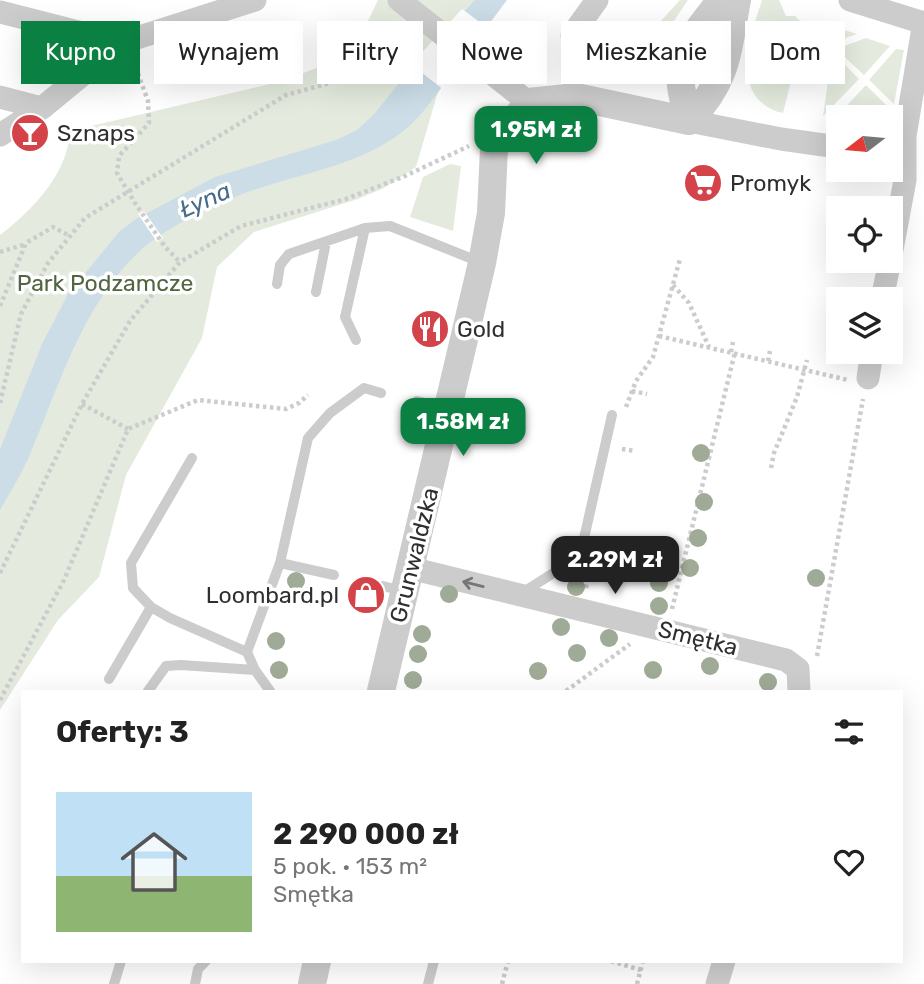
<!DOCTYPE html>
<html lang="pl">
<meta charset="utf-8">
<style>
:root{--surface:#fff;--page:#f2f2f2;--text:#222;--muted:#767676;--line:#e0e0e0;--accent:#0b8043}
body{margin:0;font-family:Rubik,sans-serif;background:var(--page);color:var(--text);height:100vh;display:flex;flex-direction:column;font-size:26px;white-space:nowrap}
*{box-sizing:border-box;margin:0}
p{font-size:23px;color:var(--muted)}
.icon{flex:none;width:38px;height:38px;fill:none;stroke:currentColor;stroke-width:2;stroke-linecap:round;stroke-linejoin:round}
.map{position:relative;flex:1;overflow:hidden}
.drawer{position:absolute;left:21px;top:690px;width:882px;height:273px;display:flex;flex-direction:column;background:var(--surface);border-radius:0px;box-shadow:0 7px 28px #0002}
.drawer>*{flex:none}
.banner{position:absolute;left:21px;top:21px;width:882px;height:63px;display:flex;gap:14px}
.needle{width:46px;rotate:254deg}
.fabs{position:absolute;left:826px;top:105px;display:grid;gap:14px}
.fabs a{display:grid;place-items:center;width:77px;height:77px;border-radius:0px;background:var(--surface);box-shadow:0 7px 28px #0002;font-size:35px}
.price{position:absolute;translate:-50% -60px;padding:0 16px;border-radius:14px;background:var(--accent);color:#fff;font-size:23px;line-height:46px;filter:drop-shadow(0 2px 4px #0008)}
.price::after{content:'';position:absolute;left:50%;top:42px;width:21px;height:16px;margin-left:-10px;background:inherit;clip-path:polygon(0 0,100% 0,50% 100%)}
.price.active{background:#222;color:#fff}
ul{padding:0;list-style:none}
li{display:flex;align-items:center;gap:21px;height:175px;padding:0 35px}
li+li{border-top:2px solid var(--line)}
li span{display:grid;place-items:center;flex:none;width:196px;height:140px;border-radius:0px;color:#555}
li>.icon{margin-inline-start:auto}
span .icon{width:84px;height:84px;fill:#fffc;stroke-width:1}
li b{font-size:30px}
h2{display:flex;justify-content:space-between;align-items:center;height:84px;padding:0 35px;font-size:30px}
.pill{padding:0 24px;border-radius:0px;background:var(--surface);box-shadow:0 7px 28px #0002;font-size:24px;line-height:63px}
.pill.active{background:var(--accent);color:#fff}
.map>svg:first-child{display:block}
</style>
<div class="map">
<svg width="924" height="984" viewBox="0 0 924 984">
<rect width="100%" height="100%" fill="#fff"/>
<path fill="#e4ebde" d="M 378,0 L 488,0 L 439,88 L 416,167 L 384,188 L 358,199 L 254,232 L 217,267 L 202,338 L 126,475 L 99,577 L 58,620 L 0,710 L 0,235 C 33,210 68,173 70,131 L 283,81 L 352,54 Z
M 680,0 L 688,0 L 663,37 L 659,23 Z
M 728,0 L 715,57 L 696,50 Z
M 762,0 L 779,0 L 786,16 L 795,16 L 824,44 L 747,57 L 749,40 Z
M 818,22 L 857,34 L 830,43 L 815,29 Z
M 866,38 L 890,46 L 864,75 L 836,49 Z
M 648,47 L 654,49 C 621,84 608,79 563,75 L 565,73 L 614,74 L 636,49 Z
M 896,49 L 904,50 L 894,104 L 869,80 Z
M 830,50 L 859,79 L 823,116 L 829,74 L 794,69 L 783,113 C 759,108 746,89 747,64 Z
M 866,85 L 893,112 L 891,123 L 891,117 L 838,117 L 838,121 L 833,120 Z
M 450,164 L 461,166 L 453,231 L 410,217 L 423,177 Z"/>
<path fill="#ccdde8" d="M 475,0 L 507,0 C 489,24 471,48 453,72 C 437,93 422,117 401,133 C 361,163 310,172 263,187 C 228,197 167,226 141,250 C 82,304 59,387 28,459 C 20,476 10,493 0,510 L 0,449 L 42,344 L 68,294 L 119,232 L 136,219 L 215,177 L 336,140 L 357,130 L 374,114 L 413,66 Z"/>
<path fill="#fff" d="M 462,9 L 489,29 L 444,90 L 417,69 L 404,72 Z
M 144,211 L 163,238 L 157,242 L 138,214 Z"/>
<g fill="none" stroke-linecap="round" stroke-linejoin="round">
<path stroke="#ccc" stroke-width="4.5" stroke-dasharray="3.5 3.5" stroke-linecap="butt" d="M 133,60 L 148,101 L 149,123 L 119,156 L 117,173 L 135,203 L 165,247 L 180,262
M 0,252 L 26,244
M 673,285 L 689,303 L 709,347
M 0,306 L 26,243 L 53,227 L 70,236
M 659,336 L 848,380
M 731,352 L 733,342
M 768,361 L 770,351
M 632,391 L 647,394
M 0,403 L 21,314 L 48,263 L 85,218 L 286,95 L 330,83 L 376,47 L 394,27 L 391,25
M 82,404 L 128,429
M 626,407 L 636,381 L 653,357 L 680,259
M 622,449 L 635,451
M 771,468 L 774,453 L 797,397 L 807,360
M 0,573 L 82,404 L 130,321 L 180,262 L 241,226 L 346,199 L 405,176 L 469,146
M 586,588 L 590,569
M 672,609 L 735,352
M 817,656 L 863,399
M 566,691 L 630,644
M 0,700 L 64,580 L 128,429 L 198,400 L 286,409 L 299,403 L 308,395
M 611,961 L 641,970
M 502,984 L 508,961
M 637,984 L 643,961"/>
<path stroke="#ccc" stroke-width="10" d="M 277,284 L 280,265 L 289,254 L 365,228 L 390,226 L 480,262
M 316,292 L 326,242
M 356,340 L 345,317 L 365,228
M 417,401 L 447,408
M 192,458 L 131,563 L 133,588 L 151,607 L 170,618 L 247,652 L 255,670 L 270,691
M 280,563 L 334,575
M 383,586 L 402,591
M 522,593 L 580,556 L 612,415
M 247,652 L 280,563 L 308,438 L 330,413 L 364,388 L 381,393
M 109,679 L 151,607
M 148,691 L 166,666 L 181,665 L 255,670
M 114,984 L 121,961
M 195,984 L 198,969 L 206,961
M 428,984 L 434,961"/>
<path stroke="#ccc" stroke-width="23" d="M 399,0 L 528,102
M 850,0 L 924,23
M 0,12 L 121,43 L 255,0
M 572,35 L 597,0
M 0,97 L 42,108
M 689,121 L 781,139 L 838,147
M 0,135 L 42,108 L 121,43
M 891,255 L 905,180 L 905,136 L 924,22
M 882,299 L 890,261
M 868,378 L 872,352
M 410,568 L 786,660 L 798,669 L 799,691
M 717,984 L 724,961"/>
<path stroke="#ccc" stroke-width="28" d="M 528,102 L 576,97 L 689,121
M 689,121 C 683,100 675,72 685,50 C 694,33 709,16 721,0
M 689,121 C 728,79 727,54 737,0
M 381,691 L 482,263 L 491,213 L 494,148 L 528,102
M 312,984 L 317,961"/>
</g>
<g fill="#9fab96">
<circle cx="701" cy="453" r="9"/>
<circle cx="704" cy="502" r="9"/>
<circle cx="698" cy="538" r="9"/>
<circle cx="667" cy="554" r="9"/>
<circle cx="690" cy="568" r="9"/>
<circle cx="816" cy="578" r="9"/>
<circle cx="296" cy="581" r="9"/>
<circle cx="659" cy="583" r="9"/>
<circle cx="576" cy="587" r="9"/>
<circle cx="449" cy="594" r="9"/>
<circle cx="659" cy="606" r="9"/>
<circle cx="561" cy="627" r="9"/>
<circle cx="422" cy="634" r="9"/>
<circle cx="609" cy="638" r="9"/>
<circle cx="276" cy="641" r="9"/>
<circle cx="577" cy="653" r="9"/>
<circle cx="418" cy="654" r="9"/>
<circle cx="710" cy="666" r="9"/>
<circle cx="279" cy="670" r="9"/>
<circle cx="653" cy="670" r="9"/>
<circle cx="538" cy="671" r="9"/>
<circle cx="413" cy="680" r="9"/>
<circle cx="768" cy="682" r="9"/>
</g>
<defs><path id="oneway-shaft" d="M-6 0H5M1.5-3L5.5 0L1.5 3" fill="none" stroke-width="1.6" stroke-linecap="round" stroke-linejoin="round" transform="scale(1.75)"/></defs>
<use stroke="#767676" href="#oneway-shaft" transform="translate(473 584) rotate(-166)"/>
<defs>
<symbol id="bar-disc" viewBox="-11 -11 22 22"><circle r="9.5" fill="#d44349" stroke="#fff"/><path d="M-6-5H6L.8 .8V4.5H3.5V6h-7V4.5H-.8V.8Z" fill="#fff"/></symbol>
<symbol id="supermarket-disc" viewBox="-11 -11 22 22"><circle r="9.5" fill="#d44349" stroke="#fff"/><path d="M-6-5.5h2.5l.6 2H6L4.5 2H-2.5L-4.4-4H-6ZM-1.5 3.2a1.3 1.3 0 1 0 .1 0ZM3 3.2a1.3 1.3 0 1 0 .1 0Z" fill="#fff"/></symbol>
<symbol id="restaurant-disc" viewBox="-11 -11 22 22"><circle r="9.5" fill="#d44349" stroke="#fff"/><path d="M-5-6h1v4h1v-4h1v4h1v-4h1v5L-1.5 .5V6h-2V.5L-5-1ZM5-6V6H3V1.5H1.5Q1.5-4 5-6Z" fill="#fff"/></symbol>
<symbol id="shop-disc" viewBox="-11 -11 22 22"><circle r="9.5" fill="#d44349" stroke="#fff"/><path d="M-5-2.5h2.3a2.7 3.5 0 0 1 5.4 0H5L5.5 6h-11ZM-1.5-2.5h3a1.5 2.3 0 0 0-3 0Z" fill="#fff"/></symbol>
</defs>
<g fill-rule="evenodd">
<use href="#bar-disc" x="8" y="111" width="44" height="44"/>
<use href="#supermarket-disc" x="681" y="161" width="44" height="44"/>
<use href="#restaurant-disc" x="408" y="307" width="44" height="44"/>
<use href="#shop-disc" x="344" y="573" width="44" height="44"/>
</g>
<g text-anchor="middle" stroke-width="7" stroke-linejoin="round" paint-order="stroke">
<g font-size="23" fill="#2f2f2f" stroke="#fff" text-anchor="start">
<text x="57" y="141">Sznaps</text>
<text x="730" y="191">Promyk</text>
<text x="457" y="337">Gold</text>
<text x="339" y="603" text-anchor="end">Loombard.pl</text>
</g>
<g font-size="23" fill="#516640" stroke="#fff">
<text x="105" y="291">Park Podzamcze</text>
</g>
<g font-size="23" fill="#2f2f2f" stroke="#fff">
<text transform="translate(414 555) rotate(-76)" y="8">Grunwaldzka</text>
<text transform="translate(698 638) rotate(14)" y="8">Smętka</text>
</g>
<g font-size="24" font-style="italic" fill="#456c89" stroke="#fff">
<text transform="translate(205 200) rotate(-24)" y="8">Łyna</text>
</g>
</g>
</svg>
<div class="fabs">
<a><svg class="needle" viewBox="-14 -14 28 28"><path d="M0-13l5 13h-10z" fill="#e53935"/><path d="M0 13l5-13h-10z" fill="#767676"/></svg></a>
<a><svg class="icon" aria-label="locate" viewBox="0 0 24 24"><circle cx="12" cy="12" r="6"/><path d="M12 2v4M12 18v4M2 12h4M18 12h4"/></svg></a>
<a><svg class="icon" aria-label="layers" viewBox="0 0 24 24"><path d="M12 4l9 5-9 5-9-5zM3 14l9 5 9-5"/></svg></a>
</div>
<b class="price" style="left:536px;top:166px">1.95M zł</b>
<b class="price" style="left:463px;top:458px">1.58M zł</b>
<b class="price active" style="left:615px;top:596px">2.29M zł</b>
<div class="banner">
<a class="pill active">Kupno</a>
<a class="pill">Wynajem</a>
<a class="pill">Filtry</a>
<a class="pill">Nowe</a>
<a class="pill">Mieszkanie</a>
<a class="pill">Dom</a>
</div>
<section class="drawer">
<h2>Oferty: 3<svg class="icon" aria-label="filters" viewBox="0 0 24 24"><path d="M4 7h16M4 17h16"/><circle cx="9" cy="7" r="2"/><circle cx="15" cy="17" r="2"/></svg></h2>
<ul>
<li><span style="background:linear-gradient(#bfe0f5 60%,#8fb573 0)"><svg class="icon" aria-label="home" viewBox="0 0 24 24"><path d="M3 11l9-7 9 7M6 9v11h12V9"/></svg></span><div><b>2 290 000 zł</b><p>5 pok. · 153 m²</p><p>Smętka</p></div><svg class="icon" aria-label="heart" viewBox="0 0 24 24"><path d="M12 20l-8-8c-3-5 5-10 8-4 3-6 11-1 8 4z"/></svg></li>
</ul>
</section>
</div>
